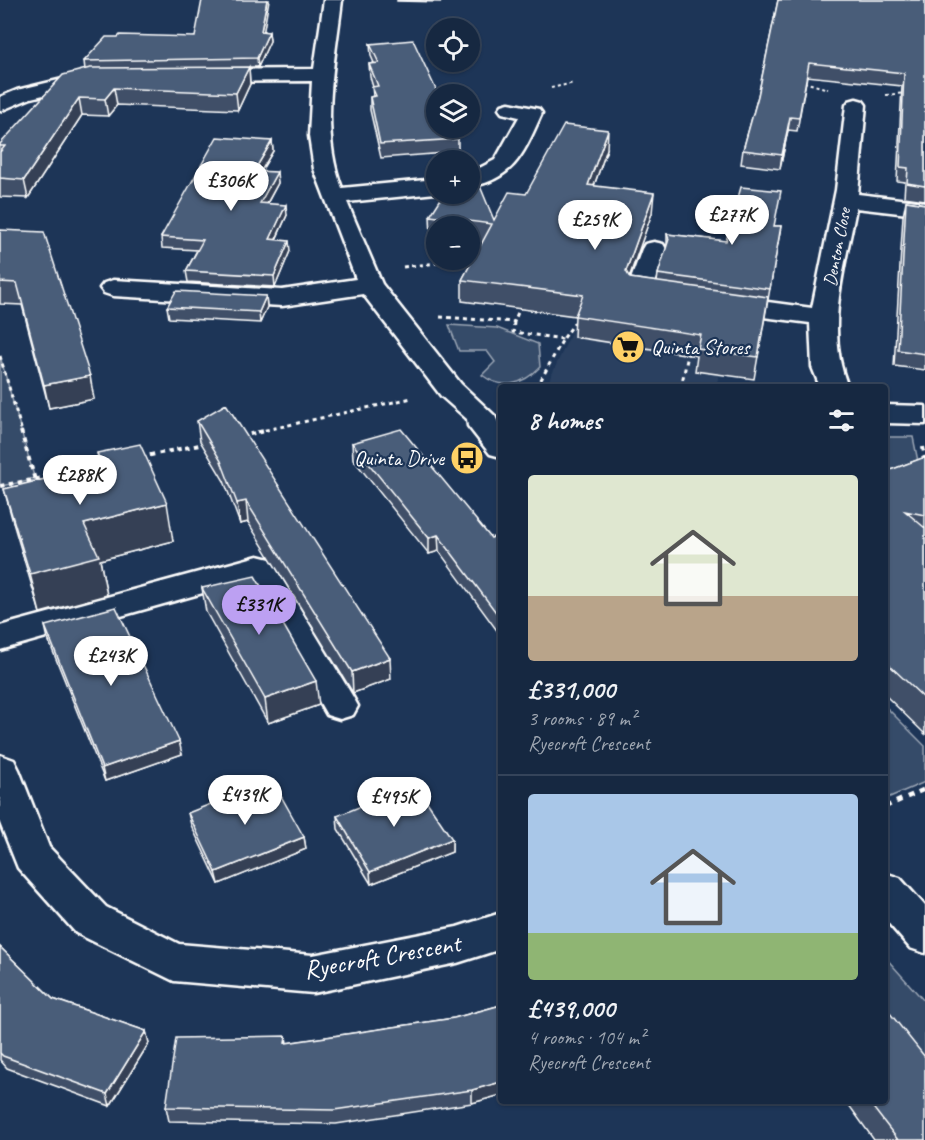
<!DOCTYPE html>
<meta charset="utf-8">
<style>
:root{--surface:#162841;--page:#23344c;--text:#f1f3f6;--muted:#9ea6b1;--line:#35445a;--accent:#bca0f2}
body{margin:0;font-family:Caveat,sans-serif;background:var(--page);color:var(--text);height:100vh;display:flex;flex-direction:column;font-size:22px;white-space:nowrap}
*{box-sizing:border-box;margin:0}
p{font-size:20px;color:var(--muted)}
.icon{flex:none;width:33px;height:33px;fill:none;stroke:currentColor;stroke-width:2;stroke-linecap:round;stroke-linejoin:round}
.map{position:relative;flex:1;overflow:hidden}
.drawer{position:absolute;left:498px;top:384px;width:390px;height:720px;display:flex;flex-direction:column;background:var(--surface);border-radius:6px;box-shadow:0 2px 4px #0004,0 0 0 2px var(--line)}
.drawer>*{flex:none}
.tools{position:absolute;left:426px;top:18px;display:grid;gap:12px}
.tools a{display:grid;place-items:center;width:54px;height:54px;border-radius:50%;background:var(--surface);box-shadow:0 2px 4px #0004,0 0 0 2px var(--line);font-size:30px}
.price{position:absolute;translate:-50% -51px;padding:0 14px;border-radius:21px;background:#fff;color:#222;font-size:20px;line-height:39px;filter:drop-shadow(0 2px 3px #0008)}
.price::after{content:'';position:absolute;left:50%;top:36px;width:18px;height:14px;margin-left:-9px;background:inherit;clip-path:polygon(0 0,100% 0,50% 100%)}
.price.active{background:var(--accent);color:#111}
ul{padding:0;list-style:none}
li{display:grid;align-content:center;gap:12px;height:318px;padding:0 30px}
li+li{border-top:2px solid var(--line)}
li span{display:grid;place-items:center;height:186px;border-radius:6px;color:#555}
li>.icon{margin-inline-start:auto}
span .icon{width:108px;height:108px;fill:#fffc;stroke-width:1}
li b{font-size:26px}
h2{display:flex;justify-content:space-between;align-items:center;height:72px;padding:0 30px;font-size:26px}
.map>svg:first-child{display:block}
</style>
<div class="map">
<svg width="925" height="1140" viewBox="0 0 925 1140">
<rect width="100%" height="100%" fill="#1d3557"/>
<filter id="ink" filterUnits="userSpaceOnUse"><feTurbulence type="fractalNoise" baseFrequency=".0167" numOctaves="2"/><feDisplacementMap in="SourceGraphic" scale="12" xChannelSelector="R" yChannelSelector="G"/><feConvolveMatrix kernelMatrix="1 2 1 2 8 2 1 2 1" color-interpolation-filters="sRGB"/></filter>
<g filter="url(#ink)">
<path fill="#2a4161" d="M 586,301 L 737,330 L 715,387 L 546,387 Z"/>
<path fill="#364b69" stroke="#9aa5b4" stroke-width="1.5" d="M 449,325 L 497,328 L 538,344 L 540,367 C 524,384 503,391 482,375 L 495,362 L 487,351 L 459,351 Z
M 0,356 L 35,480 L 0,486 Z
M 885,437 L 913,437 L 920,471 L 885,476 Z
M 885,706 L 925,746 L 925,782 L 885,799 Z
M 885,957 L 925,1002 L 925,1081 L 885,1030 Z"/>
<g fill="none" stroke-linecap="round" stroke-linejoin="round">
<defs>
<path id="minor" d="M 324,0 L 342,0 C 335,62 319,128 342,188 L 436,179 L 436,193 L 347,202 L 382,284 L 461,384 L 495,416 L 501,429 L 501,457 L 490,454 L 468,426 L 467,419 L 441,396 L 363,294 L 282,306 L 113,296 L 104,293 L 100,288 L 104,283 L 113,280 L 282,290 L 356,279 L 314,169 L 309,136 L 312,81 L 204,82 L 197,80 L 194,76 L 197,72 L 204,70 L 314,69 Z
M 96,71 L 103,73 L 106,77 L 103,81 L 31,98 L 0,111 L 0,97 L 17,90 Z
M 856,99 L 863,101 L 866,105 L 858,194 L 925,202 L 925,216 L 856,208 C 845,268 824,328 848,387 L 820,387 L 812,367 L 810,323 L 723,312 L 714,310 L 710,304 L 714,298 L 723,296 L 812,308 L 836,190 L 846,105 L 849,101 Z
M 509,103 L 539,109 L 542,113 C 524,152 516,178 470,187 L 470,173 L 495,160 L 519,117 L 502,113 L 499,109 L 502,105 Z
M 654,242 L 663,244 L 666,249 L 654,287 L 678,292 L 682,297 L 678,302 C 663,306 645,302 630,298 L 626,293 L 642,249 L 645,244 Z
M 885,405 L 925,406 L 925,424 L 885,423 Z
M 258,556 L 270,559 L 353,697 L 358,706 L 353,715 L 340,719 L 327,715 L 249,580 L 0,650 L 0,626 Z
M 0,755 L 14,760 L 19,770 L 49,847 L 106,907 L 179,944 L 313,955 L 457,927 L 501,913 L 501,949 L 457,963 L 313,993 L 174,981 L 76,933 L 18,868 L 0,823 Z
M 885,873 L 900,878 L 925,906 L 925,953 L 910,948 L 885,919 Z"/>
</defs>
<use href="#minor" stroke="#fff" stroke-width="5"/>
<path stroke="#fff" stroke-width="2" stroke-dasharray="3 3" stroke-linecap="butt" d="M 804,82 L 828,89
M 551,88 L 574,83
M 886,95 L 906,93"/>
<path stroke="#fff" stroke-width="3" stroke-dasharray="4 4" stroke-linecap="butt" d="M 470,258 L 477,254
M 403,267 L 462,260
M 440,317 L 514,322 L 521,305
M 514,322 L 513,332 L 563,339
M 0,356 L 22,432
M 537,387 L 563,339 L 578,318
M 681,387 L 688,355
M 257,432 L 412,398"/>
<path stroke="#fff" stroke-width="4" stroke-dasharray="4.5 4.5" stroke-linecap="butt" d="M 21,431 L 35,480
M 241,436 L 264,431
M 923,447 L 925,459
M 141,457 L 204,444
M 0,486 L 90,469"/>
<path stroke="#fff" stroke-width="4.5" stroke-dasharray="6 6" stroke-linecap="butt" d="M 885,807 L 925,789"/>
<use href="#minor" fill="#1d3557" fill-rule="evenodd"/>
</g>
<path fill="#405068" stroke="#fff" stroke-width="1.5" d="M 397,0 L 441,0 L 441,2 L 397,1 Z
M 778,0 L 925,0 L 925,200 L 904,197 L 905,182 L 897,181 L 902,86 L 807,76 L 797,131 L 788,130 L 780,169 L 741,164 L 743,150 L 758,96 Z
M 263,32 L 269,32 L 270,41 L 258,67 L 249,67 L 250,84 L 238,110 L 117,105 L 108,116 L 82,115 L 28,198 L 0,197 L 0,144 L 85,70 L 84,61 L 195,37 Z
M 370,44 L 458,139 L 458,152 L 381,158 L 370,110 L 370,97 L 373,96 L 372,87 L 373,87 L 370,77 L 369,64 L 374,63 L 371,56 Z
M 272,141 L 273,151 L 261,171 L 278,183 L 267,204 L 287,215 L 276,240 L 290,251 L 275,287 L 188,282 L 186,271 L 197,250 L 162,248 L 161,237 Z
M 607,149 L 594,186 L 652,213 L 629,277 L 630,278 L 657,282 L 658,274 L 667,247 L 667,234 L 726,241 L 775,226 L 781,226 L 754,379 L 695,371 L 697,356 L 574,337 L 575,316 L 462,301 L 462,280 L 482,243 L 470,242 L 470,226 L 436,226 L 436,237 L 431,237 L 430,216 L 494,220 L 526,194 Z
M 906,201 L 925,204 L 925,370 L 894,366 L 903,216 Z
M 0,230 L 94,399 L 49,408 L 22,305 L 0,304 Z
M 266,296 L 267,307 L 260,323 L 169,318 L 167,307 Z
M 197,421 L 391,679 L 353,693 L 248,522 L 240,524 L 224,481 L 200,441 Z
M 352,443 L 491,538 L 501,539 L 501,636 L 439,551 L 429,554 L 353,459 Z
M 97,453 L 173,541 L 100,560 L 107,595 L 40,613 L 14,526 L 4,489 L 100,466 Z
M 925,457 L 925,734 L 885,695 L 885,472 Z
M 202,588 L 319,705 L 268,723 L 206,612 Z
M 45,626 L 182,754 L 105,781 L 48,639 Z
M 188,813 L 304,837 L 306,849 L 219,884 L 191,825 Z
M 337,816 L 452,839 L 452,852 L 371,884 L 338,829 Z
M 0,947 L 53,999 L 146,1031 L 149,1043 L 110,1106 L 7,1068 L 0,1060 Z
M 501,1005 L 501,1095 L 472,1103 L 336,1124 L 169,1121 L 166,1107 L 286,1036 L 287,1043 L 454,1018 Z
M 846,1101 L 885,1101 L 925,1140 L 874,1140 Z"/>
<path fill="#344155" stroke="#fff" stroke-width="1.5" d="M 267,0 L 269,0 L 262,41 L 261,31 Z
M 269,32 L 270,41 L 258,67 L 257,58 Z
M 249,67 L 250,84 L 238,110 L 236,93 Z
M 114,88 L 117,105 L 108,116 L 105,99 Z
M 79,98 L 82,115 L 28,198 L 24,180 Z
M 790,117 L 788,130 L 780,169 L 782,155 Z
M 608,130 L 607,149 L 587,205 L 588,185 Z
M 272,141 L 273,151 L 255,181 L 254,171 Z
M 277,172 L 278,183 L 261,214 L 260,203 Z
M 654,193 L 652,213 L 624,292 L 626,271 Z
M 286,205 L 287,215 L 271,250 L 270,239 Z
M 289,241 L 290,251 L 275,287 L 274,276 Z
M 266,296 L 267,307 L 260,323 L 259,312 Z
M 90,376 L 94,399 L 49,408 L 44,385 Z
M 246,501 L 248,522 L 240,524 L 237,503 Z
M 167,503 L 173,541 L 100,560 L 107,595 L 40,613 L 30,574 L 84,524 Z
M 438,535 L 439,551 L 429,554 L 429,538 Z
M 390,658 L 391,679 L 353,693 L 352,672 Z
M 316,681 L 319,705 L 268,723 L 265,699 Z
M 179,741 L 182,754 L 105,781 L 102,768 Z
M 304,837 L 306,849 L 219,884 L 216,872 Z
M 452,839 L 452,852 L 371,884 L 370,872 Z
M 146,1031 L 149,1043 L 110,1106 L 107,1094 Z
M 501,1082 L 501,1095 L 472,1103 L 472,1090 Z"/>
<path fill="#4a5d79" stroke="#fff" stroke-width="1.5" d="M 202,0 L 267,0 L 261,31 L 269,32 L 257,58 L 84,61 L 106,37 L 118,37 L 120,35 L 195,37 Z
M 778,0 L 925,0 L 925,186 L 907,183 L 908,168 L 900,167 L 904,73 L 809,63 L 799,118 L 790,117 L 782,155 L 743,150 L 758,96 Z
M 413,40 L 438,94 L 436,94 L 436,128 L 453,128 L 458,139 L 380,144 L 370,97 L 376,96 L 372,87 L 378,86 L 369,64 L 379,63 L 370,44 Z
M 249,67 L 236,93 L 114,88 L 105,99 L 79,98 L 24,180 L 0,178 L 0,152 L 5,146 L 0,146 L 0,144 L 63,75 L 90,68 Z
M 564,125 L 608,130 L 588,185 L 654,193 L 626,271 L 630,278 L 768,297 L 758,357 L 698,349 L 701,335 L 575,316 L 583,295 L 462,280 L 492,224 L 430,216 L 444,194 L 470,194 L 470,168 L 473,169 L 494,220 L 509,192 L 526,194 Z
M 217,137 L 272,141 L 254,171 L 277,172 L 260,203 L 286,205 L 270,239 L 289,241 L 274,276 L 186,271 L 203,240 L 161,237 Z
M 741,187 L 781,191 L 774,226 L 781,226 L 770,289 L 658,274 L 669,239 L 667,234 L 726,241 Z
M 906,201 L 925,204 L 925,354 L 898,350 Z
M 0,230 L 44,232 L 90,376 L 44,385 L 17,283 L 0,282 Z
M 176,291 L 266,296 L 259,312 L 167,307 Z
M 226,404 L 390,658 L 352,672 L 246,501 L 237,503 L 221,461 L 197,421 Z
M 401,429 L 491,538 L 498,535 L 501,539 L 501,619 L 438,535 L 429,538 L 352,443 Z
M 140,444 L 167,503 L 84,524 L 99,556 L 30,574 L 4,489 L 102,465 L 97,453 Z
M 925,457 L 925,515 L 905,511 L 925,528 L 925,699 L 885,661 L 885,472 Z
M 255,576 L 316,681 L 265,699 L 202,588 Z
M 116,607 L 179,741 L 102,768 L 45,626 Z
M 272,780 L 304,837 L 216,872 L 188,813 Z
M 415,784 L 452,839 L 370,872 L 337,816 Z
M 0,947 L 53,999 L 146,1031 L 107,1094 L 3,1056 L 0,1053 Z
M 501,1005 L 501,1082 L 472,1090 L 334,1110 L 166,1107 L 176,1038 L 286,1036 L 285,1043 L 454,1018 Z
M 885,1007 L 925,1057 L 925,1140 L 898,1140 L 868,1101 L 885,1101 Z"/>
</g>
<defs>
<symbol id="supermarket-disc" viewBox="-11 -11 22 22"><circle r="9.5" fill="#ffd166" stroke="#1d3557"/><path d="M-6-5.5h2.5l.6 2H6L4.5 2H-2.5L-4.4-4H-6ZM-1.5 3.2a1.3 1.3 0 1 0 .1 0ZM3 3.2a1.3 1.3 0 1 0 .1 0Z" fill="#111"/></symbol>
<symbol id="bus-disc" viewBox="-11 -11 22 22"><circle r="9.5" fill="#ffd166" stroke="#1d3557"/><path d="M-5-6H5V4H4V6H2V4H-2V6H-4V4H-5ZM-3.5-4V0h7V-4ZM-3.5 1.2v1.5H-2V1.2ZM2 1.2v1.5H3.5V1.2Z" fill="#111"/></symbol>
</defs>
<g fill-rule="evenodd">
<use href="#supermarket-disc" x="609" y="328" width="38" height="38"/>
<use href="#bus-disc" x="448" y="439" width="38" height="38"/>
</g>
<g text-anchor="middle" stroke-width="4.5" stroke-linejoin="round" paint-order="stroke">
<g font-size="18" fill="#fff" stroke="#1d3557">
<text transform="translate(837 247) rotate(-79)" y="6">Denton Close</text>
</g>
<g font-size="21" fill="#fff" stroke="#1d3557" text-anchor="start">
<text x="651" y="354">Quinta Stores</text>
<text x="444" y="465" text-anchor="end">Quinta Drive</text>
</g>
<g font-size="26" fill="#fff" stroke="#1d3557">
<text transform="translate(382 956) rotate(-10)" y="9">Ryecroft Crescent</text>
</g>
</g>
</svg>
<div class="tools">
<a><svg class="icon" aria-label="locate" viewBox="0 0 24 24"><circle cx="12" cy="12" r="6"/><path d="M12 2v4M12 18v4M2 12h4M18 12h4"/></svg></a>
<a><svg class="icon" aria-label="layers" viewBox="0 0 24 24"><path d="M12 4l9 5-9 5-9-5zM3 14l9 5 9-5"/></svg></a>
<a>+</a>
<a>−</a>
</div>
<b class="price" style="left:231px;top:212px">£306K</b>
<b class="price" style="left:732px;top:246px">£277K</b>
<b class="price" style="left:595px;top:251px">£259K</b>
<b class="price" style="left:80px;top:506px">£288K</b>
<b class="price active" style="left:259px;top:636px">£331K</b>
<b class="price" style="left:111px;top:687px">£243K</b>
<b class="price" style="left:245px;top:826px">£439K</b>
<b class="price" style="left:394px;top:828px">£495K</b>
<section class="drawer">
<h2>8 homes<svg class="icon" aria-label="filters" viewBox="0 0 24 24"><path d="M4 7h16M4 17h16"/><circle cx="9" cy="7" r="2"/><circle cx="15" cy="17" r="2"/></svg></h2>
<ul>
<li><span style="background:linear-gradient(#dfe7d0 65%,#b9a48a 0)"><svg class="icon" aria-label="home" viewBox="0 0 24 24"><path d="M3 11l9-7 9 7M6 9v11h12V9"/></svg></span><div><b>£331,000</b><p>3 rooms · 89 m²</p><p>Ryecroft Crescent</p></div></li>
<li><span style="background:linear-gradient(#a9c7e8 75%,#8fb573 0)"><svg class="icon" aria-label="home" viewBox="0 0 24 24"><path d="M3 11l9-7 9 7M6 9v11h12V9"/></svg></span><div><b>£439,000</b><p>4 rooms · 104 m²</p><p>Ryecroft Crescent</p></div></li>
</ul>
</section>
</div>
